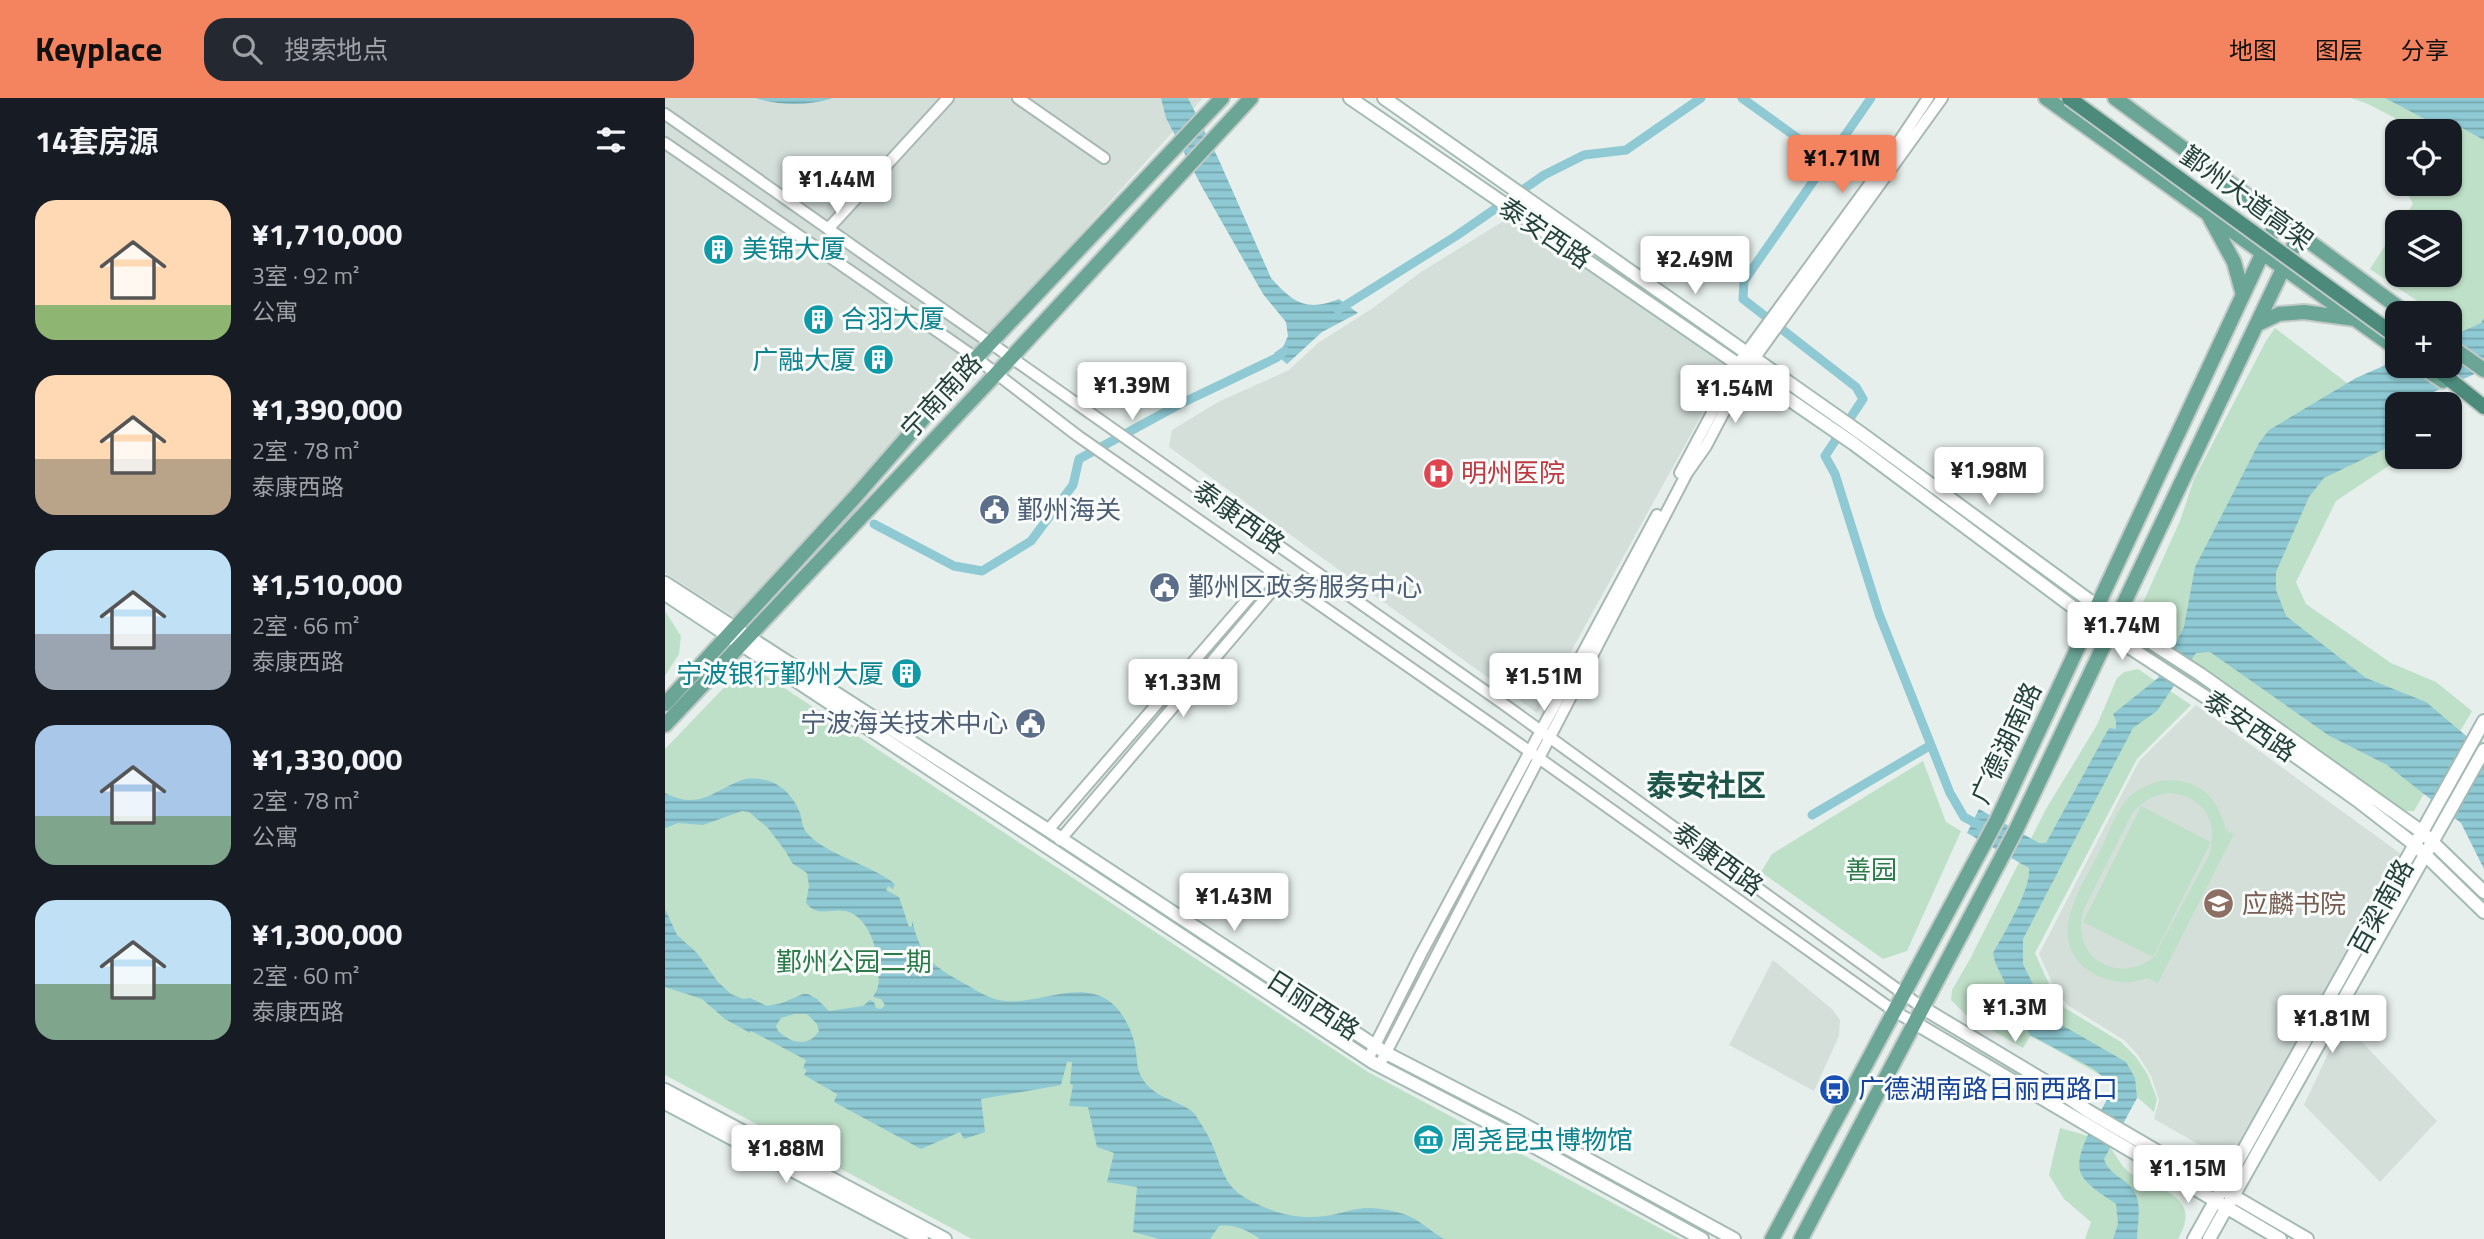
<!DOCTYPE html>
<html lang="zh">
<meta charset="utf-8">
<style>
:root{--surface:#171b24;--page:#242831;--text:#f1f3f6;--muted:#9ea1a6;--accent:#f4845f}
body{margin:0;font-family:"Titillium Web","Noto Sans SC",sans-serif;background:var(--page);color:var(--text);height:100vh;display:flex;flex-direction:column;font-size:26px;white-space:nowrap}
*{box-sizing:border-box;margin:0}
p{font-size:23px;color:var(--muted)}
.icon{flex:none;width:38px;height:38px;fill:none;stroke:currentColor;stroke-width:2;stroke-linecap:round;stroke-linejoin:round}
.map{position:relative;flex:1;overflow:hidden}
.side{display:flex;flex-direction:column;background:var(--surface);width:665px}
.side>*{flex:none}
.tools{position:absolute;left:1720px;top:21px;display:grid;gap:14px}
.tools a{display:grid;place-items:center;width:77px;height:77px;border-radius:14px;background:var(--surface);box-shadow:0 2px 5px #0004;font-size:35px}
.price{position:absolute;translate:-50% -60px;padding:0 16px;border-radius:7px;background:#fff;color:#222;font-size:23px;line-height:46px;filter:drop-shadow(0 2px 4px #0008)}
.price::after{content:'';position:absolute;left:50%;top:42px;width:21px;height:16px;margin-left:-10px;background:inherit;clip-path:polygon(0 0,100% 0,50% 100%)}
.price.current{background:var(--accent);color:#111}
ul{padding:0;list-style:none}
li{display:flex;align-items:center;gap:21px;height:175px;padding:0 35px}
li span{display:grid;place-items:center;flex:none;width:196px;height:140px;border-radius:21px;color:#555}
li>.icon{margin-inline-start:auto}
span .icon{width:84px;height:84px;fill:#fffc;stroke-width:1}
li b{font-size:30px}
h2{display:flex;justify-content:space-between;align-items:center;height:84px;padding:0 35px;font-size:30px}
header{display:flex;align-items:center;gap:42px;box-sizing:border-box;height:98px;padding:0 35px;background:var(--accent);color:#111}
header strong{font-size:33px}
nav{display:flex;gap:38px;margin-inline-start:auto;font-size:24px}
.search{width:490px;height:63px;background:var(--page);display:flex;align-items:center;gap:18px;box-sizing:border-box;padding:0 24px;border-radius:21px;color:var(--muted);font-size:26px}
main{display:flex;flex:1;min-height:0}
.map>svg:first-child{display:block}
</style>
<header>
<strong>Keyplace</strong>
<div class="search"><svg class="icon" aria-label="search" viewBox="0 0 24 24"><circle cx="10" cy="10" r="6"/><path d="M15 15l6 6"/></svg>搜索地点</div>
<nav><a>地图</a><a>图层</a><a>分享</a></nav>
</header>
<main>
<section class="side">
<h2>14套房源<svg class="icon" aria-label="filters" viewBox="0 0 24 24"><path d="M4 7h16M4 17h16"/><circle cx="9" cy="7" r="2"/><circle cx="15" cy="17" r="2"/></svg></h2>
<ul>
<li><span style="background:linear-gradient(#ffd9b3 75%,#8fb573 0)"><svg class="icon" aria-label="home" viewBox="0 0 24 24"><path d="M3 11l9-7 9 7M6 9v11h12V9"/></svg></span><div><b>¥1,710,000</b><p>3室 · 92 m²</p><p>公寓</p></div></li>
<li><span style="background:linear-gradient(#ffd9b3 60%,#b9a48a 0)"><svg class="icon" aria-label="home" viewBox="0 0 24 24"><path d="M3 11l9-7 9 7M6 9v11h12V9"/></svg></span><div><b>¥1,390,000</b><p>2室 · 78 m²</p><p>泰康西路</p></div></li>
<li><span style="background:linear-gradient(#bfe0f5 60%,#9aa5b1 0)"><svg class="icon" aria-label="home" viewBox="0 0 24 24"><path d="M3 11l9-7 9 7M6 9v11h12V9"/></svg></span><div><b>¥1,510,000</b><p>2室 · 66 m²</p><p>泰康西路</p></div></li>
<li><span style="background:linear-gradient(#a9c7e8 65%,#7fa58c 0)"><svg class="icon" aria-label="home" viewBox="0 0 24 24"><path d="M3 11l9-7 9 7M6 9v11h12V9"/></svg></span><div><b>¥1,330,000</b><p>2室 · 78 m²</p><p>公寓</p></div></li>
<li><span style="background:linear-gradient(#bfe0f5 60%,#7fa58c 0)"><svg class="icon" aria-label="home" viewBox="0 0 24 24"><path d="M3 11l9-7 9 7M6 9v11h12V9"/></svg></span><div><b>¥1,300,000</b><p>2室 · 60 m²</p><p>泰康西路</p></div></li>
</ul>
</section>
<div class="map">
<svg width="1819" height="1141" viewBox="0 0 1819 1141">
<defs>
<pattern id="water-rules" width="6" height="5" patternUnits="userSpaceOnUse" patternTransform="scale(1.75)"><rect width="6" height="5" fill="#8ec9d4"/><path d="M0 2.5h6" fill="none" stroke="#74a5ad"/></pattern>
</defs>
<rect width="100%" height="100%" fill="#e6efeb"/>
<path fill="#d4dfda" d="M 0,0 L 538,0 L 71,520 L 0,475 Z
M 845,119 L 1059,266 L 1057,280 L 872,615 L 504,349 L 507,332 L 553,304 L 624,272 L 653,245 L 708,210 L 756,174 Z
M 1531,607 L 1736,756 L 1565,1064 L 1489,1021 L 1494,1002 L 1486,978 L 1473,957 L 1459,942 L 1404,908 L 1392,895 L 1374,856 L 1474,663 Z
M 1108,862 L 1167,911 L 1175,922 L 1174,938 L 1149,993 L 1064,947 Z
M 1678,924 L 1772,1023 L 1715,1084 L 1639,1007 Z"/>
<path fill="#bfe0c8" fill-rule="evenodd" d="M 1686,0 L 1819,0 L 1819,250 L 1785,226 L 1785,215 L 1770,215 L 1705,171 L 1732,129 L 1732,177 L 1785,177 L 1785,124 L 1736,124 L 1748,106 L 1738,86 L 1785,86 L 1785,33 L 1755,33 L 1703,6 Z
M 1610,230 L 1732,323 L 1732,359 L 1737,359 L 1671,403 L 1631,484 L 1641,506 L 1726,565 L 1771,584 L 1807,613 L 1749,713 L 1740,713 L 1730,708 L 1553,585 L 1475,524 L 1475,511 L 1515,423 L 1529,381 L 1601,243 Z
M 0,513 L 16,538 L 14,556 L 0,578 Z
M 1473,571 L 1526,607 L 1472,661 L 1370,855 L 1388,895 L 1400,910 L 1456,944 L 1471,959 L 1483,977 L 1492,1001 L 1489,1014 C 1473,998 1463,994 1444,982 C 1418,967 1392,952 1365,938 L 1358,950 L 1302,918 L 1286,902 L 1287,892 L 1305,861 L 1381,711 L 1432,627 L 1452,580 L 1459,574 Z
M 82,573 L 98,576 L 703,974 L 1015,1141 L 307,1141 L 0,977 L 0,651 L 69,579 Z
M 1258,663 L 1281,724 L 1296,733 L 1242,853 L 1218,861 L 1096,774 L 1107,756 Z
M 1502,682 C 1536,682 1553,700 1561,732 L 1569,736 L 1493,885 L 1482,880 C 1465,887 1447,885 1431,877 C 1375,847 1416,789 1436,751 C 1444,734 1451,712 1464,699 C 1474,689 1489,684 1502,682 ZM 1505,695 C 1540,699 1554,724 1544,757 L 1489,859 C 1451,888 1404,858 1419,811 L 1467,716 C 1478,703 1487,697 1505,695 Z
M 1476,708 L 1546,744 L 1488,859 L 1418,824 Z
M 1395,1030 C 1411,1035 1431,1038 1445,1050 C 1452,1057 1456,1069 1465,1075 C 1480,1086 1505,1090 1516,1105 C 1525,1116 1519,1131 1513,1141 L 1420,1141 L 1426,1124 L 1399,1101 L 1384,1077 Z"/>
<path fill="url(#water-rules)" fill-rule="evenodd" d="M 90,0 L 168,0 C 142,8 117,8 90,0 Z
M 496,0 L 523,0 L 553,60 L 606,180 C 628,205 642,214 674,201 L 693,215 L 657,234 L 622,266 L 609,255 L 618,249 L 623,238 L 621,224 L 598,196 L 537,89 L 501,20 Z
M 1720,0 L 1819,0 L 1819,42 L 1797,30 L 1773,28 Z
M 1819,220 L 1819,272 L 1741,306 L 1732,306 L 1732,310 L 1721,318 L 1720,325 L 1732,345 L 1659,380 L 1644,399 L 1611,474 L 1611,492 L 1621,518 L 1701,580 L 1761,604 L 1819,653 L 1819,771 L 1796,725 L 1722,667 L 1663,637 L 1545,554 L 1531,555 L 1492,613 L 1468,630 L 1358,841 L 1358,866 L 1383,917 L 1388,922 L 1461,964 L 1470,980 L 1472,1000 L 1439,1061 C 1444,1079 1467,1081 1472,1100 C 1476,1113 1472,1128 1472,1141 L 1448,1141 L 1453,1126 L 1451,1106 C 1440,1098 1425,1090 1417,1078 C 1404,1056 1441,1010 1448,988 L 1429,971 L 1365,937 L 1330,864 L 1328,855 C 1339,835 1366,792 1364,770 L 1302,735 L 1314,711 L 1374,745 L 1381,745 L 1444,630 L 1451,631 L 1451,623 L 1448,616 L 1493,580 L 1519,529 L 1530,469 L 1594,345 L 1604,332 L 1691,280 L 1732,262 L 1732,268 L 1785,268 L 1785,239 L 1816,225 Z
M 80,681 C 106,678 125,690 135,715 C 137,721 137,730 142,735 C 161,757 205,766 230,786 L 228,791 L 223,788 L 221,792 L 234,799 L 244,829 L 247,828 L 247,822 C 255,855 264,866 293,882 C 309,890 323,902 341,903 C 375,906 414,882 444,903 C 459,914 469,936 471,954 C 472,963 472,972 477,980 C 490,1003 522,1003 531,1018 C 537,1027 543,1037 547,1046 C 556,1067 558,1086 579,1099 C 605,1114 630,1122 660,1118 C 676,1116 691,1109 707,1110 C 720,1111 737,1114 748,1120 C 759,1126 768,1135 779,1141 L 595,1141 C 581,1132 571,1126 554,1128 L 545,1141 L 494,1141 L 468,1134 L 472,1089 L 442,1084 L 449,1055 L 432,1049 L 423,1009 L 404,1008 L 408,987 L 405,986 L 407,964 L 402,964 L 396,987 L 316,1001 L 320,1034 L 299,1041 L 295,1034 L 256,1051 L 169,1004 L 172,996 L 139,977 L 142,972 L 138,970 L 141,962 L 86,933 L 85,935 L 60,921 L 37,901 L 0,889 L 0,811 L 12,837 L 32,855 L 53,884 L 66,896 L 78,901 L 85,900 L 102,908 L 117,905 L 138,896 L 143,896 L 152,901 L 164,913 L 198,908 L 205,902 L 209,904 L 211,910 L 216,911 L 220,907 L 216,901 L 208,899 C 217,886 213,877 212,862 C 211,845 201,818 181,813 C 165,810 153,820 141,805 L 144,788 L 142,775 L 127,765 L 121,754 L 103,730 L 84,714 L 77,713 L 38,727 L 13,725 L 0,730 L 0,695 C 37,713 47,692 80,681 ZM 129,916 L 142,916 L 152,926 L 154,933 C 143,950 126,945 113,933 L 111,928 L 116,920 Z"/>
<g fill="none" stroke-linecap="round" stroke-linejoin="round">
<path stroke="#8ec9d4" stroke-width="9" d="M 1077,0 L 1163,62
M 1206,0 L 1079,183 L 1078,201 L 1191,289 L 1198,301 L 1160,358 L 1170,376 L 1214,516 L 1285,695 L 1299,719 L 1318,729
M 673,212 L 791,138 L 879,77 L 919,57 L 961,52 L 1036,0
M 209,426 L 289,468 L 317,473 L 366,443 L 408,387 L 414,361 L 515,306 L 611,260 L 620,253
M 1147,717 L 1266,647"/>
<defs>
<path id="tertiary" d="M 353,0 L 439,60
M 0,16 L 840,607 L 1258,910
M 0,45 L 311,260 L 413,338 L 826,626 L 1229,913 L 1250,925
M 163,131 L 283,0
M 1015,375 L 1073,266 L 1215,72 L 1263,0
M 383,732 L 607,473
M 395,742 L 617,481
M 703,961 L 756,856 L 992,417
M 714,968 L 1022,375 L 1041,348 L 1081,272 L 1277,0"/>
<path id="secondary" d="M 685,0 L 1189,346 L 1444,536 L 1619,650 L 1692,702 L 1750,747 L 1819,814
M 719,0 L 1197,336 L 1451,522 L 1535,576 L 1757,734 L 1819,794
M 0,485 L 383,732 L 721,955 L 847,1020 L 1069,1141
M 0,496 L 709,965 L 857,1042 L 1037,1141
M 1258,910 L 1378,982 L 1423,1013 L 1642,1141
M 1250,925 L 1615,1141
M 0,992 L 280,1141
M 0,1005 L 257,1141
M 1529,1141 L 1819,623
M 1544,1141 L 1819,652"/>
<path id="primary" d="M 1381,0 L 1732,251
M 1450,0 L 1741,215
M 1544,118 L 1569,164 L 1578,197
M 1591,227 L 1614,216 L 1639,214 L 1690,221
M 1785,248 L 1819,272
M 1756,268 L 1778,283
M 0,606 L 190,399 L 311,260 L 557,0
M 0,627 L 331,276 L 586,0
M 1107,1141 L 1332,722 L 1614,120
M 1136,1141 L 1351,732 L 1635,135"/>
<path id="trunk" d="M 1768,268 L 1819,309"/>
</defs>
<use href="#tertiary" stroke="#a8b8b2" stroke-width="14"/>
<use href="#secondary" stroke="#a4bbb3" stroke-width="16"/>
<use href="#primary" stroke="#c2cac8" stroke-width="18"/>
<use href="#trunk" stroke="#c2cac8" stroke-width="18"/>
<use href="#tertiary" stroke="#fff" stroke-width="10"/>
<use href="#secondary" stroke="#fff" stroke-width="12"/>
<use href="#primary" stroke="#6aa596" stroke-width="14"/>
<use href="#trunk" stroke="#4c8a7c" stroke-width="14"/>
<defs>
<path id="trunk-bridge" d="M 1404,0 L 1732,239"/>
</defs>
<use href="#trunk-bridge" stroke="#c2cac8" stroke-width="18" stroke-linecap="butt"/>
<use href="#trunk-bridge" stroke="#4c8a7c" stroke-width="14"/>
</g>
<defs>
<symbol id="building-disc" viewBox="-11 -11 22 22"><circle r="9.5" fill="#0f9aa8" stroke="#f7fbf9"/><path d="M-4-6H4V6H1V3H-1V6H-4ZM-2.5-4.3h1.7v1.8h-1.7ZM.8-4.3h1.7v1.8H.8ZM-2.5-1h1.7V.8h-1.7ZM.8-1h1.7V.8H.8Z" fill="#fff"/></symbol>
<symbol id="hospital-disc" viewBox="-11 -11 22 22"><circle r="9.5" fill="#e0444e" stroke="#f7fbf9"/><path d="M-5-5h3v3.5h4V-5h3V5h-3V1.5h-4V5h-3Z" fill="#fff"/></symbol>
<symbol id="civic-disc" viewBox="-11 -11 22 22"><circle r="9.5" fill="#5c6f8a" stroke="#f7fbf9"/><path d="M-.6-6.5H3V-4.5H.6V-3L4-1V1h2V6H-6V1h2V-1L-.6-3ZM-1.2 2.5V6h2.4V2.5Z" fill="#fff"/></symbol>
<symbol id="school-disc" viewBox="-11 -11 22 22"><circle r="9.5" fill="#8d6e63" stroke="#f7fbf9"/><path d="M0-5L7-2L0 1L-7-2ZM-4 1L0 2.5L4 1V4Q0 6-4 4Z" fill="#fff"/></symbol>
<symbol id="bus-disc" viewBox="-11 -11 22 22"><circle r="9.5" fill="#1a4fb4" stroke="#f7fbf9"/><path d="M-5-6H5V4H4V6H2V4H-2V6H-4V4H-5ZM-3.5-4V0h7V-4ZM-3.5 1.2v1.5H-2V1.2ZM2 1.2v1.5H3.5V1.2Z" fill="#fff"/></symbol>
<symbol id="museum-disc" viewBox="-11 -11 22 22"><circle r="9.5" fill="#0f9aa8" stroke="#f7fbf9"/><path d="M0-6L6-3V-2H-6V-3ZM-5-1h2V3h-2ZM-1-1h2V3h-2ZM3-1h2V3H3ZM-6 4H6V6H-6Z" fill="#fff"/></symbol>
</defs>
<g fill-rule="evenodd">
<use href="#building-disc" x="36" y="134" width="35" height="35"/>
<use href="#building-disc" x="136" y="204" width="35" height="35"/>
<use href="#building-disc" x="196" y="244" width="35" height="35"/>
<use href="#hospital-disc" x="756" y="358" width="35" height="35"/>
<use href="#civic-disc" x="312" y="394" width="35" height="35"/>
<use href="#civic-disc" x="482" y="472" width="35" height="35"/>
<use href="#building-disc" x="224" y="558" width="35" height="35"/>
<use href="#civic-disc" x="348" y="608" width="35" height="35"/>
<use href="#school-disc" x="1536" y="788" width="35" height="35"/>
<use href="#bus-disc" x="1152" y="974" width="35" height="35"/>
<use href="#museum-disc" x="746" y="1024" width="35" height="35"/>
</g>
<g text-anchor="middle" stroke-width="6" stroke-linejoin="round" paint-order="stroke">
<g font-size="26" fill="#24423a" stroke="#f7fbf9">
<text transform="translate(1582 100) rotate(36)" y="9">鄞州大道高架</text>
<text transform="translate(880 135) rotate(34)" y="9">泰安西路</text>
<text transform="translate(276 298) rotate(-47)" y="9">宁南南路</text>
<text transform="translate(574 419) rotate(35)" y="9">泰康西路</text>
<text transform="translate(1585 628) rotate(34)" y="9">泰安西路</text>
<text transform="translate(1341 645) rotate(-65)" y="9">广德湖南路</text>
<text transform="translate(1053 761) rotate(36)" y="9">泰康西路</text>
<text transform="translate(1716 809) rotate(-61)" y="9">百梁南路</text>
<text transform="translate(648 907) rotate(33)" y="9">日丽西路</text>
</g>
<g font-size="26" fill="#0d838f" stroke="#f7fbf9" text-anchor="start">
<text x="77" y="160">美锦大厦</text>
<text x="176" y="230">合羽大厦</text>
<text x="191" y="271" text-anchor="end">广融大厦</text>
<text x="219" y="585" text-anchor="end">宁波银行鄞州大厦</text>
<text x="786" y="1051">周尧昆虫博物馆</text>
</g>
<g font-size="26" fill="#be3a42" stroke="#f7fbf9" text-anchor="start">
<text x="796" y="384">明州医院</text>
</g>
<g font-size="26" fill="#4e5e75" stroke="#f7fbf9" text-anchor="start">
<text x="352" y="421">鄞州海关</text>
<text x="523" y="498">鄞州区政务服务中心</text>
<text x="343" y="634" text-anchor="end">宁波海关技术中心</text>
</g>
<g font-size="26" fill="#2d7a4b" stroke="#f7fbf9">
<text x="1206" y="781">善园</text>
<text x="189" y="873">鄞州公园二期</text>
</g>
<g font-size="26" fill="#785e54" stroke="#f7fbf9" text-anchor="start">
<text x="1577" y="815">应麟书院</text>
</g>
<g font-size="26" fill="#164399" stroke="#f7fbf9" text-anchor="start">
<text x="1193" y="1000">广德湖南路日丽西路口</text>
</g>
<g font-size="30" font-weight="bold" fill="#1f5548" stroke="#f7fbf9">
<text x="1041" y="698">泰安社区</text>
</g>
</g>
</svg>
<div class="tools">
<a><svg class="icon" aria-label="locate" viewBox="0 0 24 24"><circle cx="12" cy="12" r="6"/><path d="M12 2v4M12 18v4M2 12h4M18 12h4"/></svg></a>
<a><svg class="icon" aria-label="layers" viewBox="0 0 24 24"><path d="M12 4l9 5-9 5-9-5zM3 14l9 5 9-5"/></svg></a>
<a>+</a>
<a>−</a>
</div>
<b class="price current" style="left:1177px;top:97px">¥1.71M</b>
<b class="price" style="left:172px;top:118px">¥1.44M</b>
<b class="price" style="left:1030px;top:198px">¥2.49M</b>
<b class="price" style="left:467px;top:324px">¥1.39M</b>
<b class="price" style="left:1070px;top:327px">¥1.54M</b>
<b class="price" style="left:1324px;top:409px">¥1.98M</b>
<b class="price" style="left:1457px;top:564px">¥1.74M</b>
<b class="price" style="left:879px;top:615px">¥1.51M</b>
<b class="price" style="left:518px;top:621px">¥1.33M</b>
<b class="price" style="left:569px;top:835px">¥1.43M</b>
<b class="price" style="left:1350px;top:946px">¥1.3M</b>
<b class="price" style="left:1667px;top:957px">¥1.81M</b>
<b class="price" style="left:121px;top:1087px">¥1.88M</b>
<b class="price" style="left:1523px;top:1107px">¥1.15M</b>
</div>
</main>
